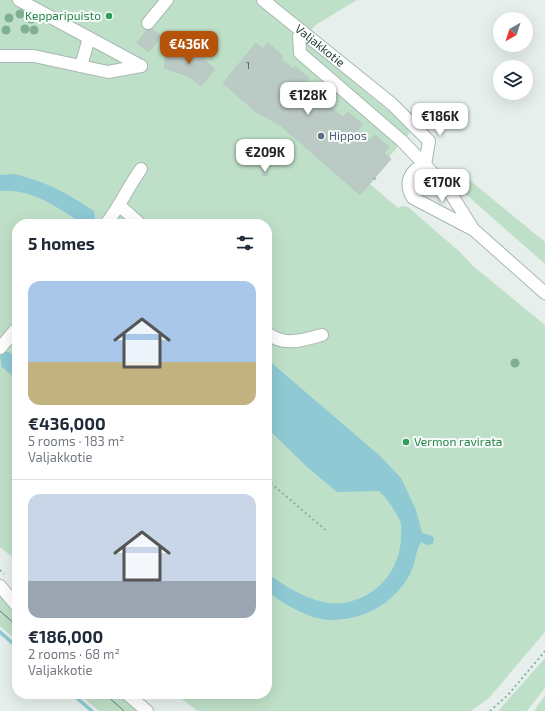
<!DOCTYPE html>
<meta charset="utf-8">
<style>
:root{--surface:#fff;--page:#f2f2f3;--text:#1f2937;--muted:#747a83;--line:#e0e1e3;--accent:#b45309}
body{margin:0;font-family:"Exo 2",sans-serif;background:var(--page);color:var(--text);height:100vh;display:flex;flex-direction:column;font-size:15px;white-space:nowrap}
*{box-sizing:border-box;margin:0}
p{font-size:13px;color:var(--muted)}
.icon{flex:none;width:22px;height:22px;fill:none;stroke:currentColor;stroke-width:2;stroke-linecap:round;stroke-linejoin:round}
.map{position:relative;flex:1;overflow:hidden}
.sheet{position:absolute;left:12px;top:219px;width:260px;height:480px;display:flex;flex-direction:column;background:var(--surface);border-radius:16px;box-shadow:0 4px 16px #0002}
.sheet>*{flex:none}
.needle{width:26px;rotate:219deg}
.buttons{position:absolute;left:493px;top:12px;display:grid;gap:8px}
.buttons a{display:grid;place-items:center;width:40px;height:40px;border-radius:50%;background:var(--surface);box-shadow:0 4px 16px #0002;font-size:20px}
.price{position:absolute;translate:-50% -34px;padding:0 9px;border-radius:8px;background:#fff;color:#222;font-size:13px;line-height:26px;filter:drop-shadow(0 1px 2px #0008)}
.price::after{content:'';position:absolute;left:50%;top:24px;width:12px;height:9px;margin-left:-6px;background:inherit;clip-path:polygon(0 0,100% 0,50% 100%)}
.price.selected{background:var(--accent);color:#fff}
ul{padding:0;list-style:none}
li{display:grid;align-content:center;gap:8px;height:212px;padding:0 16px}
li+li{border-top:1px solid var(--line)}
li span{display:grid;place-items:center;height:124px;border-radius:12px;color:#555}
li>.icon{margin-inline-start:auto}
span .icon{width:72px;height:72px;fill:#fffc;stroke-width:1}
li b{font-size:17px}
h2{display:flex;justify-content:space-between;align-items:center;height:48px;padding:0 16px;font-size:17px}
.map>svg:first-child{display:block}
</style>
<div class="map">
<svg width="545" height="711" viewBox="0 0 545 711">
<rect width="100%" height="100%" fill="#e6efeb"/>
<path fill="#bfe0c8" d="M 0,0 L 357,0 L 317,24 L 302,39 L 412,130 L 389,157 L 391,159 L 370,184 L 398,208 L 402,206 L 408,207 L 460,252 L 473,266 L 545,325 L 545,632 L 489,698 L 471,711 L 198,711 L 175,694 L 267,694 L 267,224 L 17,224 L 17,561 L 0,547 Z
M 456,169 L 545,242 L 545,264 L 452,182 L 451,176 Z
M 0,595 L 17,612 L 17,641 L 0,626 Z
M 545,658 L 545,688 L 527,711 L 498,711 Z
M 79,694 L 117,694 L 137,711 L 99,711 Z
M 545,695 L 545,711 L 534,711 Z"/>
<path fill="#8ec9d4" d="M 15,174 C 49,183 65,192 94,211 L 95,218 L 91,224 L 83,224 C 58,208 32,188 0,191 L 0,175 Z
M 4,352 L 9,352 L 17,358 L 17,380 L 2,367 L 0,356 Z
M 267,359 L 379,455 L 401,478 L 416,510 L 422,533 L 430,535 L 434,538 L 433,544 L 427,545 L 421,542 C 415,552 415,566 409,576 C 392,605 363,620 330,620 C 308,619 284,604 267,591 L 267,573 C 287,588 316,606 342,603 C 376,599 401,570 401,536 C 401,532 402,525 400,521 C 398,516 394,510 391,505 C 387,500 384,495 379,491 L 337,492 L 307,467 L 267,428 Z"/>
<g fill="none" stroke-linecap="round" stroke-linejoin="round">
<path stroke="#8ec9d4" stroke-width="3.5" d="M 0,632 L 17,647
M 72,694 L 92,711"/>
</g>
<path fill="#bbcac4" stroke="#b8c9c2" d="M 149,27 L 161,36 L 149,52 L 137,43 Z
M 256,43 L 263,49 L 268,43 L 283,56 L 281,59 L 293,69 L 295,66 L 309,78 L 304,84 L 316,95 L 321,89 L 336,101 L 331,107 L 343,117 L 348,112 L 362,124 L 358,130 L 370,140 L 375,135 L 389,147 L 384,153 L 391,159 L 360,195 L 280,125 L 256,112 L 223,83 Z
M 184,47 L 196,50 L 205,57 L 203,59 L 215,69 L 201,86 L 188,76 L 164,68 L 167,49 L 183,52 Z
M 263,170 L 267,170 L 268,175 L 263,176 Z"/>
<g fill="none" stroke-linecap="round" stroke-linejoin="round">
<defs>
<g id="minor">
<path d="M 19,0 L 141,66"/>
<path id="s1" d="M 263,0 L 392,104 L 429,141 L 425,165 C 409,170 404,184 413,198 L 474,230 L 545,293"/>
<path d="M 148,23 L 167,0"/>
<path d="M 302,31 L 299,36 L 300,53 L 402,141 L 448,189 L 473,229"/>
<path d="M 0,56 L 34,56 L 108,72 L 141,66"/>
<path d="M 81,66 L 89,38"/>
<path d="M 120,206 L 140,224"/>
<path d="M 106,224 C 120,206 128,187 141,169"/>
<path d="M 267,333 C 284,347 303,340 322,335"/>
<path d="M 0,348 L 17,328"/>
<path d="M 0,586 L 17,606"/>
<path d="M 127,694 L 147,711"/>
</g>
</defs>
<use href="#minor" stroke="#a8b8b2" stroke-width="14"/>
<path stroke="#86b3a5" stroke-width="2" stroke-dasharray="2 3" stroke-linecap="butt" d="M 374,178 L 377,181
M 17,235 C 12,243 12,251 17,259
M 267,480 L 328,532
M 0,570 L 4,574
M 490,711 L 508,695 L 545,651"/>
<use href="#minor" stroke="#fff" stroke-width="12"/>
<path stroke="#5f7d75" stroke-width="1" d="M 0,611 L 17,626
M 105,694 L 124,711"/>
</g>
<g fill="#80af93">
<circle cx="20" cy="14" r="4.5"/>
<circle cx="9" cy="18" r="4.5"/>
<circle cx="31" cy="19" r="4.5"/>
<circle cx="25" cy="29" r="4.5"/>
<circle cx="6" cy="30" r="4.5"/>
<circle cx="34" cy="30" r="4.5"/>
<circle cx="515" cy="363" r="4.5"/>
</g>
<g fill="#2e9e5b" stroke="#f7fbf9" stroke-width="1.5">
<circle cx="109" cy="16" r="4"/>
<circle cx="406" cy="442" r="4"/>
</g>
<circle fill="#5c6f8a" stroke="#f7fbf9" stroke-width="1.5" cx="321" cy="136" r="4"/>
<g text-anchor="middle" stroke-width="4" stroke-linejoin="round" paint-order="stroke">
<g font-size="10" fill="#4a645c">
<text x="248" y="69">1</text>
</g>
<g font-size="12" fill="#27864d" stroke="#f7fbf9" text-anchor="end">
<text x="101" y="20">Kepparipuisto</text>
<text x="414" y="446" text-anchor="start">Vermon ravirata</text>
</g>
<g font-size="12" fill="#24423a" stroke="#f7fbf9">
<text dy="4" stroke="none"><textPath href="#s1" startOffset="73">Valjakkotie</textPath></text>
</g>
<g font-size="12" fill="#4e5e75" stroke="#f7fbf9" text-anchor="start">
<text x="329" y="140">Hippos</text>
</g>
</g>
</svg>
<div class="buttons">
<a><svg class="needle" viewBox="-14 -14 28 28"><path d="M0-13l5 13h-10z" fill="#e53935"/><path d="M0 13l5-13h-10z" fill="#747a83"/></svg></a>
<a><svg class="icon" aria-label="layers" viewBox="0 0 24 24"><path d="M12 4l9 5-9 5-9-5zM3 14l9 5 9-5"/></svg></a>
</div>
<b class="price selected" style="left:189px;top:65px">€436K</b>
<b class="price" style="left:308px;top:116px">€128K</b>
<b class="price" style="left:440px;top:137px">€186K</b>
<b class="price" style="left:265px;top:173px">€209K</b>
<b class="price" style="left:442px;top:203px">€170K</b>
<section class="sheet">
<h2>5 homes<svg class="icon" aria-label="filters" viewBox="0 0 24 24"><path d="M4 7h16M4 17h16"/><circle cx="9" cy="7" r="2"/><circle cx="15" cy="17" r="2"/></svg></h2>
<ul>
<li><span style="background:linear-gradient(#a9c7e8 65%,#c2b280 0)"><svg class="icon" aria-label="home" viewBox="0 0 24 24"><path d="M3 11l9-7 9 7M6 9v11h12V9"/></svg></span><div><b>€436,000</b><p>5 rooms · 183 m²</p><p>Valjakkotie</p></div></li>
<li><span style="background:linear-gradient(#c9d6e8 70%,#9aa5b1 0)"><svg class="icon" aria-label="home" viewBox="0 0 24 24"><path d="M3 11l9-7 9 7M6 9v11h12V9"/></svg></span><div><b>€186,000</b><p>2 rooms · 68 m²</p><p>Valjakkotie</p></div></li>
</ul>
</section>
</div>
